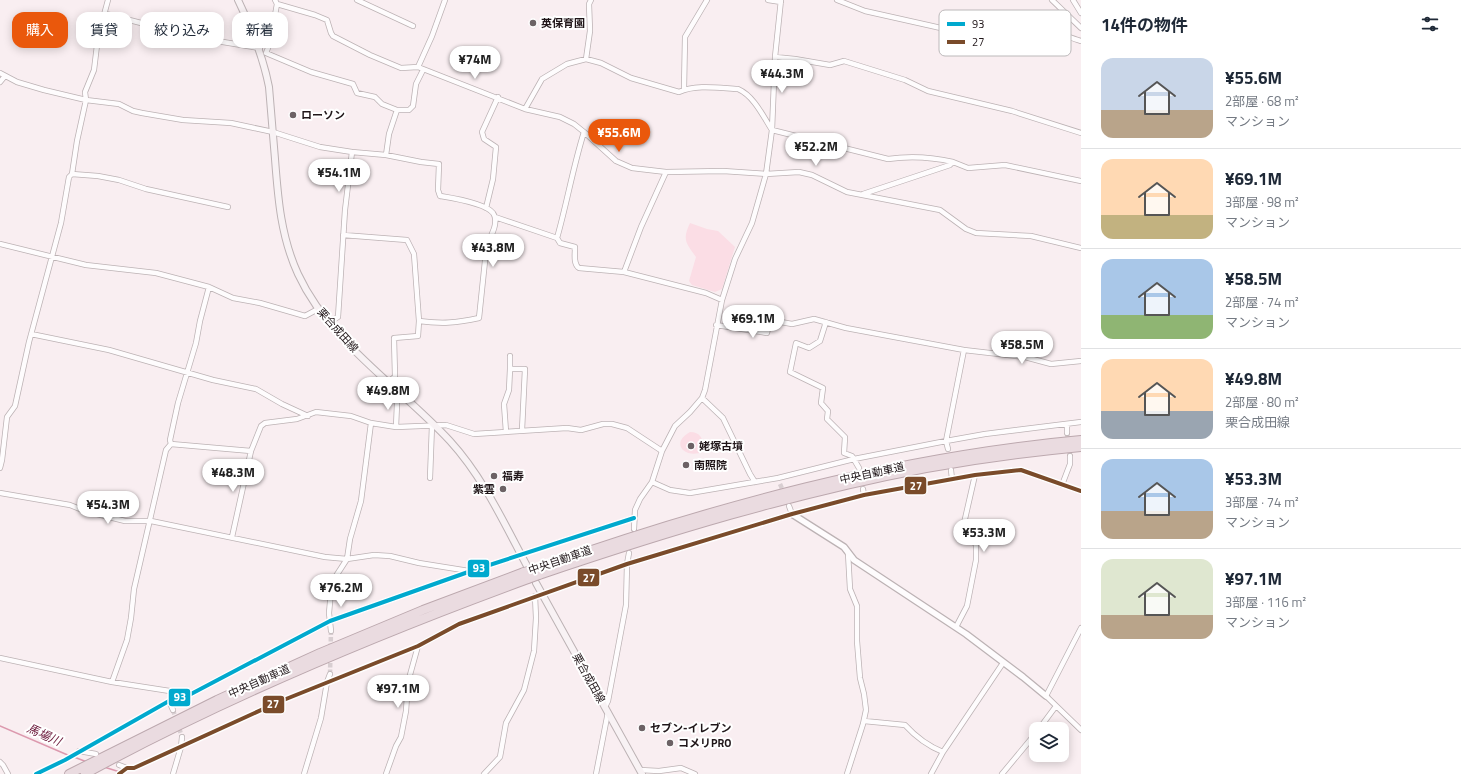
<!DOCTYPE html>
<html lang="ja">
<meta charset="utf-8">
<style>
:root{--surface:#fff;--page:#f6f6f7;--text:#1f2937;--muted:#747a83;--line:#e0e1e3;--accent:#ea580c}
body{margin:0;font-family:"Titillium Web","Noto Sans JP",sans-serif;background:var(--page);color:var(--text);height:100vh;display:flex;flex-direction:column;font-size:15px;white-space:nowrap}
*{box-sizing:border-box;margin:0}
p{font-size:13px;color:var(--muted)}
.icon{flex:none;width:22px;height:22px;fill:none;stroke:currentColor;stroke-width:2;stroke-linecap:round;stroke-linejoin:round}
.map{position:relative;flex:1;overflow:hidden}
.panel{display:flex;flex-direction:column;background:var(--surface);width:380px}
.panel>*{flex:none}
.guide{position:absolute;left:12px;top:12px;width:380px;height:36px;display:flex;gap:8px}
.buttons{position:absolute;left:1029px;top:722px;display:grid;gap:8px}
.buttons a{display:grid;place-items:center;width:40px;height:40px;border-radius:8px;background:var(--surface);box-shadow:0 2px 10px #0003;font-size:20px}
.price{position:absolute;translate:-50% -34px;padding:0 9px;border-radius:14px;background:#fff;color:#222;font-size:13px;line-height:26px;filter:drop-shadow(0 1px 2px #0008)}
.price::after{content:'';position:absolute;left:50%;top:24px;width:12px;height:9px;margin-left:-6px;background:inherit;clip-path:polygon(0 0,100% 0,50% 100%)}
.price.current{background:var(--accent);color:#fff}
ul{padding:0;list-style:none}
li{display:flex;align-items:center;gap:12px;height:100px;padding:0 20px}
li+li{border-top:1px solid var(--line)}
li span{display:grid;place-items:center;flex:none;width:112px;height:80px;border-radius:12px;color:#555}
li>.icon{margin-inline-start:auto}
span .icon{width:48px;height:48px;fill:#fffc;stroke-width:1}
li b{font-size:17px}
h2{display:flex;justify-content:space-between;align-items:center;height:48px;padding:0 20px;font-size:17px}
.tag{padding:0 14px;border-radius:12px;background:var(--surface);box-shadow:0 2px 10px #0003;font-size:14px;line-height:36px}
.tag.current{background:var(--accent);color:#fff}
main{display:flex;flex:1;min-height:0}
.map>svg:first-child{display:block}
</style>
<main>
<div class="map">
<svg width="1081" height="774" viewBox="0 0 1081 774">
<rect width="100%" height="100%" fill="#f9eef1"/>
<path fill="#fbdde5" d="M 690,223 L 707,229 L 718,231 L 735,247 L 722,289 L 715,292 L 692,285 L 689,281 L 696,257 C 686,243 682,240 690,223 Z
M 690,432 C 702,432 704,441 703,452 C 684,459 670,443 690,432 Z"/>
<g fill="none" stroke-linecap="round" stroke-linejoin="round">
<path stroke="#dc99ae" stroke-width="1.5" d="M 0,726 L 70,756
M 74,757 L 87,762
M 104,767 L 120,772"/>
<path stroke="#d8ced1" stroke-width="4.5" stroke-dasharray="4.5 2" stroke-linecap="butt" d="M 1067,433 L 1070,456
M 780,484 L 785,495
M 330,674 L 331,631
M 173,710 L 182,737"/>
<defs>
<path id="minor" d="M 275,0 L 277,4 L 315,15 L 327,20 L 331,33 L 333,36 L 370,55 L 401,68 L 418,67 L 525,109 L 560,117 L 574,124 L 584,132 L 616,161 L 632,168 L 666,172 L 723,171 L 766,174 L 799,172 L 812,175 L 847,192 L 940,210 L 966,229 L 976,233 L 1031,236 L 1081,248
M 357,0 L 413,26
M 768,0 L 781,2
M 837,0 L 865,11 L 932,26 L 945,29 L 979,29 L 1007,35 C 1015,33 1018,27 1027,27 C 1045,25 1064,36 1081,41
M 1052,0 L 1081,28
M 1073,0 L 1081,13
M 277,4 L 270,43 L 266,53 L 311,72 L 353,84 L 357,93 L 375,97 L 382,104 L 397,110
M 106,14 L 180,33 L 186,36 L 260,48
M 775,57 L 795,59 L 830,65 L 844,61 L 905,80 L 928,91 L 1012,111 L 1081,133
M 586,59 L 590,31 L 589,4 L 591,0
M 418,67 L 432,36 L 445,0
M 0,73 L 17,82 L 44,90 L 86,100 L 119,104 L 133,111 L 142,113 L 183,120 L 231,123 L 273,132 L 320,147 L 352,152 L 386,155 L 421,162 L 439,164 L 438,190 L 440,196 C 452,198 485,203 493,213 C 499,221 492,236 487,242 L 479,318 C 456,323 442,324 419,321 L 414,254 L 407,240 L 343,235
M 0,82 L 5,76
M 684,89 L 685,37 L 707,0
M 525,109 L 542,79 L 567,64 L 586,59 L 601,63 L 631,78 L 679,92 C 696,84 719,88 738,89 C 754,96 763,116 772,130 L 888,159 C 910,156 931,157 953,162
M 386,155 L 389,134 L 397,110 L 409,110 L 413,106 L 416,84 L 423,70
M 72,174 L 98,176 L 119,180 L 146,189 L 228,207
M 863,194 L 950,165 L 953,162 L 968,168 L 1005,165 L 1081,181
M 486,208 L 493,179 L 496,147 L 484,139 L 482,132 L 498,97
M 495,217 L 557,238 L 560,243 L 575,247 C 575,254 573,264 579,268 L 624,272 L 706,293 L 722,300
M 557,238 C 567,203 573,167 584,132
M 0,244 L 86,265 L 156,273 L 209,287 L 233,298 L 260,303 L 305,316 L 318,309
M 624,272 L 641,227 L 666,172
M 826,322 L 820,341 L 809,348 L 796,343 L 790,372 L 823,388 L 821,403 L 828,411 L 827,419 L 845,437 L 844,453 L 852,456 L 859,468
M 328,323 L 338,317 L 345,210 L 352,152
M 716,325 L 767,333 L 770,320 L 792,324 L 814,319 L 846,328 L 964,350 L 1025,357 L 1051,364 L 1081,361
M 31,334 L 109,350 L 213,380 L 256,389 L 282,404 L 308,416
M 510,369 L 510,356
M 389,382 L 395,376 L 394,338 L 418,336 L 419,321
M 702,398 L 723,418 L 750,474 L 755,482
M 1067,424 L 1067,433
M 396,427 L 446,425 L 474,434 L 567,428 L 581,430 L 603,424 L 612,424 L 627,428 L 662,451
M 506,432 L 504,404 L 509,390 L 510,369 L 525,369 L 522,430
M 171,444 L 251,451 L 261,426 L 265,423 L 297,419 L 316,412 L 351,416 L 371,423 L 396,427 L 397,404 L 395,388
M 948,449 L 946,441 L 964,350
M 0,468 L 2,460 L 7,417 L 15,406 L 29,342 L 61,223 L 69,177 L 72,174 L 77,141 L 86,100 L 85,92 L 94,70 L 98,37 L 108,0
M 951,470 L 952,479
M 430,478 L 432,425
M 652,482 L 670,490 L 690,493 L 778,478 L 854,459 L 946,441 L 985,434 L 1081,422
M 1062,485 L 1070,464 L 1070,456
M 863,489 L 864,495
M 0,493 L 70,505 L 85,511 L 125,521 L 151,521 L 325,557 L 347,559 L 374,555 L 390,556 L 419,563 L 469,571
M 789,506 L 792,514
M 634,529 L 635,510 L 640,499 L 652,482 L 662,451 L 675,426 L 690,412 L 702,398 L 705,390 L 722,300 L 735,259 L 752,223 L 766,174 L 772,130 L 775,57 L 781,0
M 232,537 L 251,451
M 956,627 L 967,606 L 976,560 L 976,545 L 973,541 L 963,536 L 962,532 L 975,475
M 1081,628 L 1046,696 L 1081,730
M 331,631 L 329,613 L 331,591 L 336,576 L 347,559 L 350,539 L 361,501 L 371,423
M 0,658 L 112,682 L 189,694
M 112,682 L 127,640 L 131,618 L 134,589 L 166,450 L 171,444 L 170,440 L 178,403 L 196,343 L 200,321 L 209,287
M 169,701 L 173,710
M 605,707 L 608,701 L 626,605 L 627,564 L 629,553
M 864,721 L 905,725 C 915,736 928,746 943,752
M 1039,729 L 1056,706
M 79,751 L 96,754
M 0,762 L 3,765 L 8,774
M 119,765 L 127,768
M 640,770 L 659,771 L 681,768 L 695,774
M 36,774 L 65,760 L 169,701 L 191,694 L 330,621 L 471,571 L 634,518
M 119,774 L 127,768 L 134,768 L 281,701 L 418,646 L 459,624 L 627,564 L 792,514 L 864,495 L 975,475 L 1021,470 L 1081,491
M 173,774 L 181,747 L 182,737
M 304,774 L 321,718 L 327,682 L 330,674
M 386,774 L 396,746 L 401,737 L 406,711 L 408,682 L 418,646
M 484,774 L 500,757 L 506,723 L 524,690 L 534,651 L 536,618 L 535,596
M 596,774 L 608,712
M 847,774 L 863,724 L 866,710 L 864,694 L 860,678 L 857,641 L 857,606 L 850,589 L 848,553
M 931,774 L 943,752 L 1003,663
M 1002,774 L 1036,733"/>
<path id="tertiary" d="M 792,514 L 844,547 L 854,560 L 966,634 L 1023,677 L 1046,696"/>
<path id="secondary" d="M 238,0 C 252,29 263,56 269,87 C 271,111 273,135 275,159 C 278,199 281,237 298,274 C 330,343 399,386 450,441 C 483,477 504,523 527,566
M 536,583 L 642,774"/>
<path id="motorway" d="M 536,569 C 713,507 894,457 1081,440
M 539,575 C 666,532 794,493 926,468 C 977,459 1029,452 1081,447
M 69,774 L 217,700 L 320,653 L 423,610 L 524,572
M 85,774 C 226,697 378,634 528,579"/>
</defs>
<use href="#minor" stroke="#bcb2b4" stroke-width="6"/>
<use href="#tertiary" stroke="#bcb2b4" stroke-width="8"/>
<use href="#secondary" stroke="#bcb2b4" stroke-width="8"/>
<use href="#motorway" stroke="#bca8ae" stroke-width="10"/>
<use href="#minor" stroke="#fefcfd" stroke-width="4.5"/>
<use href="#tertiary" stroke="#fefcfd" stroke-width="5.5"/>
<use href="#secondary" stroke="#f8f2f4" stroke-width="6"/>
<use href="#motorway" stroke="#eadbe0" stroke-width="8"/>
<defs>
<path id="motorway-bridge" d="M 524,572 L 536,569
M 528,579 L 539,575"/>
</defs>
<use href="#motorway-bridge" stroke="#bca8ae" stroke-width="10" stroke-linecap="butt"/>
<use href="#motorway-bridge" stroke="#eadbe0" stroke-width="8"/>
<defs>
<path id="bus-1" d="M 36,774 L 65,760 L 169,701 L 191,694 L 330,621 L 471,571 L 634,518"/>
<path id="bus-2" d="M 119,774 L 127,768 L 134,768 L 281,701 L 418,646 L 459,624 L 627,564 L 792,514 L 864,495 L 975,475 L 1021,470 L 1081,491"/>
</defs>
<use href="#bus-1" stroke="#fff" stroke-width="7"/>
<use href="#bus-2" stroke="#fff" stroke-width="7"/>
<use href="#bus-1" stroke="#00a9ce" stroke-width="4"/>
<use href="#bus-2" stroke="#7a4b2a" stroke-width="4"/>
</g>
<g fill="#6c6265" stroke="#fff" stroke-width="1.5">
<circle cx="533" cy="23" r="4"/>
<circle cx="293" cy="115" r="4"/>
<circle cx="691" cy="446" r="4"/>
<circle cx="686" cy="465" r="4"/>
<circle cx="494" cy="476" r="4"/>
<circle cx="503" cy="489" r="4"/>
<circle cx="642" cy="728" r="4"/>
<circle cx="670" cy="743" r="4"/>
</g>
<g text-anchor="middle" stroke-width="4" stroke-linejoin="round" paint-order="stroke">
<g font-size="11" font-weight="bold" fill="#201619" stroke="#fff" text-anchor="start">
<text x="541" y="27">英保育園</text>
<text x="301" y="119">ローソン</text>
<text x="699" y="450">姥塚古墳</text>
<text x="694" y="469">南照院</text>
<text x="502" y="480">福寿</text>
<text x="495" y="493" text-anchor="end">紫雲</text>
<text x="650" y="732">セブン-イレブン</text>
<text x="678" y="747">コメリPRO</text>
</g>
<g font-size="11" fill="#201619" stroke="#fff">
<text transform="translate(338 330) rotate(48)" y="4">栗合成田線</text>
<text transform="translate(872 473) rotate(-12)" y="4">中央自動車道</text>
<text transform="translate(560 560) rotate(-19)" y="4">中央自動車道</text>
<text transform="translate(589 678) rotate(61)" y="4">栗合成田線</text>
<text transform="translate(259 681) rotate(-24)" y="4">中央自動車道</text>
</g>
<g font-size="12" font-style="italic" fill="#6b183a" stroke="#fff">
<text transform="translate(44 735) rotate(24)" y="4">馬場川</text>
</g>
</g>
<rect x="939" y="10" width="132" height="46" rx="6" fill="#fff" stroke="#bcb9ba" stroke-width="1"/>
<rect x="947" y="22" width="18" height="4" fill="#00a9ce"/>
<rect x="947" y="40" width="18" height="4" fill="#7a4b2a"/>
<g font-size="11" fill="#201619">
<text x="972" y="28">93</text>
<text x="972" y="46">27</text>
</g>
<g stroke="#fff" stroke-width="1.5">
<rect x="904" y="476" width="23" height="19" rx="4" fill="#7a4b2a"/>
<rect x="467" y="559" width="23" height="19" rx="4" fill="#00a9ce"/>
<rect x="577" y="568" width="23" height="19" rx="4" fill="#7a4b2a"/>
<rect x="168" y="688" width="23" height="19" rx="4" fill="#00a9ce"/>
<rect x="262" y="695" width="23" height="19" rx="4" fill="#7a4b2a"/>
</g>
<g font-size="11" text-anchor="middle" font-weight="bold" fill="#fff">
<text x="916" y="490">27</text>
<text x="479" y="572">93</text>
<text x="589" y="582">27</text>
<text x="180" y="701">93</text>
<text x="273" y="708">27</text>
</g>
</svg>
<div class="buttons">
<a><svg class="icon" aria-label="layers" viewBox="0 0 24 24"><path d="M12 4l9 5-9 5-9-5zM3 14l9 5 9-5"/></svg></a>
</div>
<b class="price" style="left:475px;top:80px">¥74M</b>
<b class="price" style="left:782px;top:94px">¥44.3M</b>
<b class="price current" style="left:619px;top:153px">¥55.6M</b>
<b class="price" style="left:816px;top:167px">¥52.2M</b>
<b class="price" style="left:339px;top:193px">¥54.1M</b>
<b class="price" style="left:493px;top:268px">¥43.8M</b>
<b class="price" style="left:753px;top:339px">¥69.1M</b>
<b class="price" style="left:1022px;top:365px">¥58.5M</b>
<b class="price" style="left:388px;top:411px">¥49.8M</b>
<b class="price" style="left:233px;top:493px">¥48.3M</b>
<b class="price" style="left:108px;top:525px">¥54.3M</b>
<b class="price" style="left:984px;top:553px">¥53.3M</b>
<b class="price" style="left:341px;top:608px">¥76.2M</b>
<b class="price" style="left:398px;top:709px">¥97.1M</b>
<div class="guide">
<a class="tag current">購入</a>
<a class="tag">賃貸</a>
<a class="tag">絞り込み</a>
<a class="tag">新着</a>
</div>
</div>
<section class="panel">
<h2>14件の物件<svg class="icon" aria-label="filters" viewBox="0 0 24 24"><path d="M4 7h16M4 17h16"/><circle cx="9" cy="7" r="2"/><circle cx="15" cy="17" r="2"/></svg></h2>
<ul>
<li><span style="background:linear-gradient(#c9d6e8 65%,#b9a48a 0)"><svg class="icon" aria-label="home" viewBox="0 0 24 24"><path d="M3 11l9-7 9 7M6 9v11h12V9"/></svg></span><div><b>¥55.6M</b><p>2部屋 · 68 m²</p><p>マンション</p></div></li>
<li><span style="background:linear-gradient(#ffd9b3 70%,#c2b280 0)"><svg class="icon" aria-label="home" viewBox="0 0 24 24"><path d="M3 11l9-7 9 7M6 9v11h12V9"/></svg></span><div><b>¥69.1M</b><p>3部屋 · 98 m²</p><p>マンション</p></div></li>
<li><span style="background:linear-gradient(#a9c7e8 70%,#8fb573 0)"><svg class="icon" aria-label="home" viewBox="0 0 24 24"><path d="M3 11l9-7 9 7M6 9v11h12V9"/></svg></span><div><b>¥58.5M</b><p>2部屋 · 74 m²</p><p>マンション</p></div></li>
<li><span style="background:linear-gradient(#ffd9b3 65%,#9aa5b1 0)"><svg class="icon" aria-label="home" viewBox="0 0 24 24"><path d="M3 11l9-7 9 7M6 9v11h12V9"/></svg></span><div><b>¥49.8M</b><p>2部屋 · 80 m²</p><p>栗合成田線</p></div></li>
<li><span style="background:linear-gradient(#a9c7e8 65%,#b9a48a 0)"><svg class="icon" aria-label="home" viewBox="0 0 24 24"><path d="M3 11l9-7 9 7M6 9v11h12V9"/></svg></span><div><b>¥53.3M</b><p>3部屋 · 74 m²</p><p>マンション</p></div></li>
<li><span style="background:linear-gradient(#dfe7d0 70%,#b9a48a 0)"><svg class="icon" aria-label="home" viewBox="0 0 24 24"><path d="M3 11l9-7 9 7M6 9v11h12V9"/></svg></span><div><b>¥97.1M</b><p>3部屋 · 116 m²</p><p>マンション</p></div></li>
</ul>
</section>
</main>
